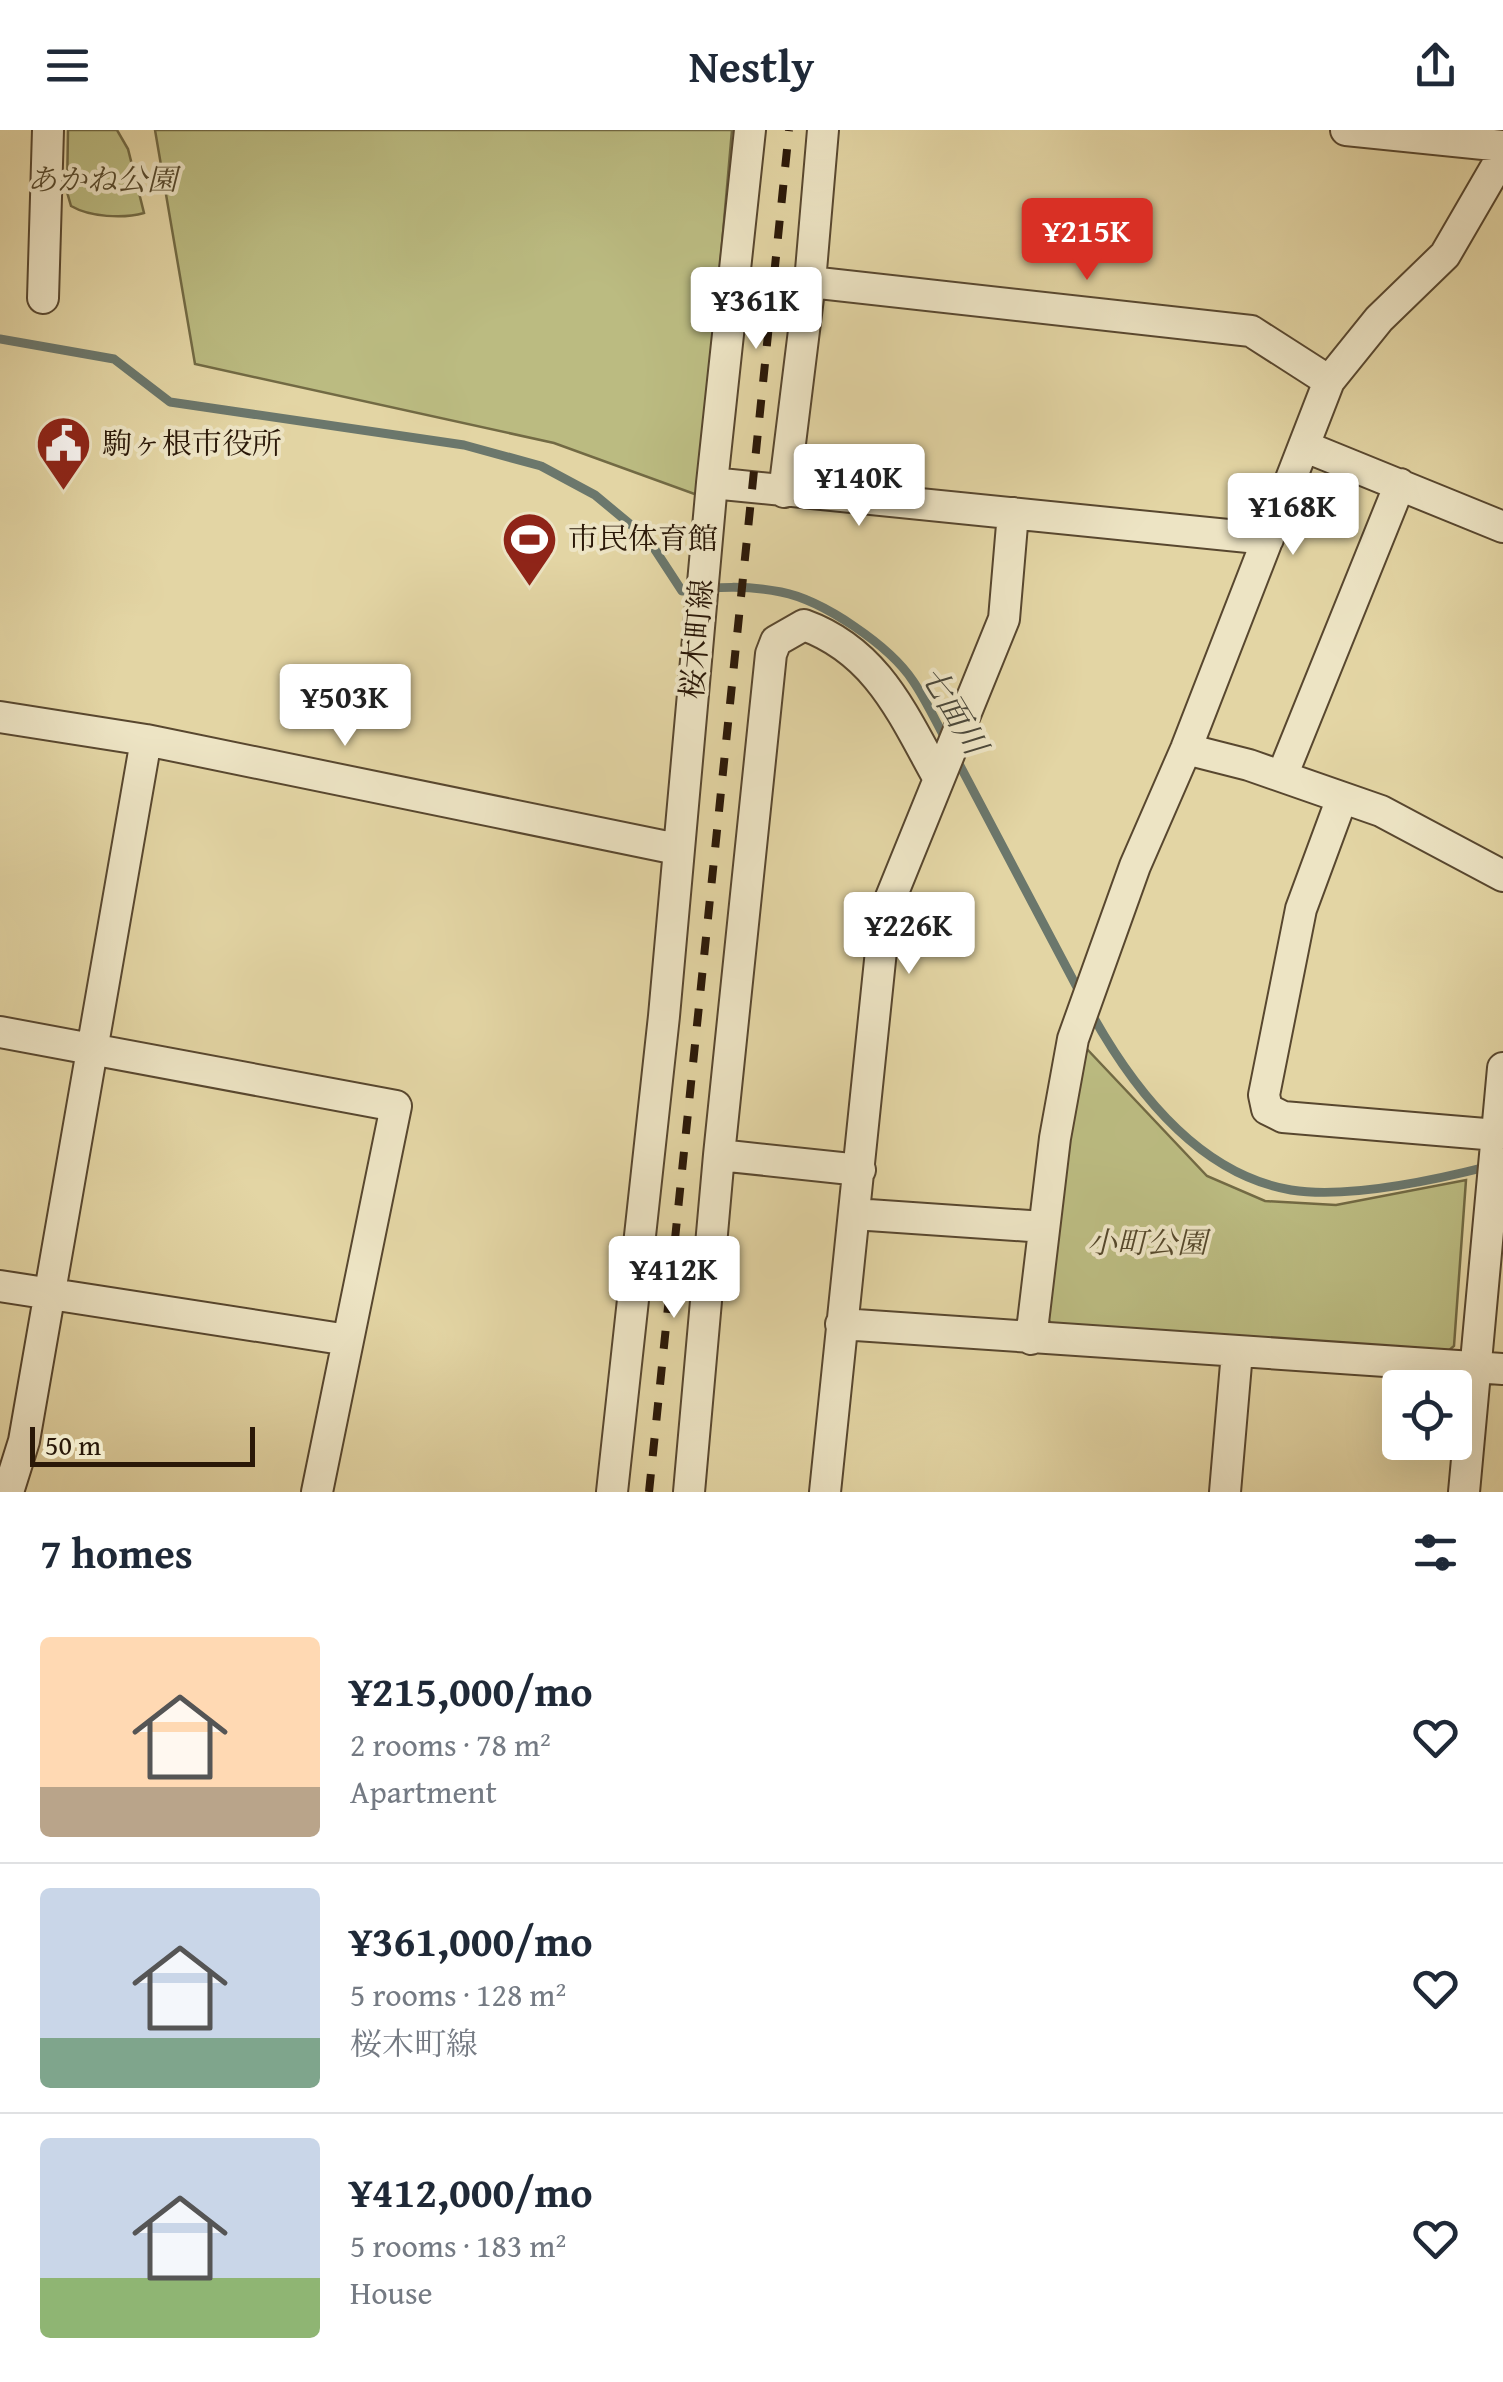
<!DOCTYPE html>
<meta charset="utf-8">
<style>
:root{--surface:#fff;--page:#f6f6f7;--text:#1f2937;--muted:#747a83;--line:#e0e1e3;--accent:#d93025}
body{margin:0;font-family:"Gentium Book Plus","Noto Serif JP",serif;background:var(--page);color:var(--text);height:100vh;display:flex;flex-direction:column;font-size:38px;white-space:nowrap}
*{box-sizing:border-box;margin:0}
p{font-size:32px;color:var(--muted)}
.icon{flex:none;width:55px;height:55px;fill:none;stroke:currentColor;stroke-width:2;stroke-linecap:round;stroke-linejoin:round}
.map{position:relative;height:1362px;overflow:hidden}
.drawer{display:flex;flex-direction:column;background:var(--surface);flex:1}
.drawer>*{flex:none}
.fabs{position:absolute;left:1382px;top:1240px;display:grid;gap:20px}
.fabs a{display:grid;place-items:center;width:90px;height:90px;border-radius:10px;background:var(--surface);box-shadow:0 10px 40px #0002;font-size:50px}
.scale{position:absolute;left:30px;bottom:25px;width:225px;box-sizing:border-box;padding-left:10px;border:5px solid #2a1808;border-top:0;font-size:28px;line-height:35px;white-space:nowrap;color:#2a1808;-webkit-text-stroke:8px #ede4c4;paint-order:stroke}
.price{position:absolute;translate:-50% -85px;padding:0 22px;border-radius:10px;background:#fff;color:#222;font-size:32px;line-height:65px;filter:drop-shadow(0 2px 5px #0008)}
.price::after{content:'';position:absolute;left:50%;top:60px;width:30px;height:22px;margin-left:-15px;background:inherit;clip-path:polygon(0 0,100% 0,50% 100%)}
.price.active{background:var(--accent);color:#fff}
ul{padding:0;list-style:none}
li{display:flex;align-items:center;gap:30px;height:250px;padding:0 40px}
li+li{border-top:2px solid var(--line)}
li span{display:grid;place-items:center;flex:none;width:280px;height:200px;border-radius:10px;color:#555}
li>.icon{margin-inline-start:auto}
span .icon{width:120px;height:120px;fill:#fffc;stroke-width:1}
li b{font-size:42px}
h2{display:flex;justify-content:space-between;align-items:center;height:120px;padding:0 40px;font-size:42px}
header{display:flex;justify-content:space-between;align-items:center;height:130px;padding:0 40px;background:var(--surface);font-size:45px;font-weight:700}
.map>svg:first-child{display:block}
</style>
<header><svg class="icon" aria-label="menu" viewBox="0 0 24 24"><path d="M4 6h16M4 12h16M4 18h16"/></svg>Nestly<svg class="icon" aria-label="share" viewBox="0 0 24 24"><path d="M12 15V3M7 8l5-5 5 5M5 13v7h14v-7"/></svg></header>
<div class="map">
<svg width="1503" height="1362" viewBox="0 0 1503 1362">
<rect width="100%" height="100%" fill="#e3d5a4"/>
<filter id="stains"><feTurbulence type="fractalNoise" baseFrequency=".002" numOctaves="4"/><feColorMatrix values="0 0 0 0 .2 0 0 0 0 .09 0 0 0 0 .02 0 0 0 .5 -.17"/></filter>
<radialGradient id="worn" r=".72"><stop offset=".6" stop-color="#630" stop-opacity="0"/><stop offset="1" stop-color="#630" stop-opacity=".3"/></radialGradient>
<path fill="#bbbb81" stroke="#726a44" stroke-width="2.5" d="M 68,0 L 117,0 L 128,19 L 144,83 C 123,89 90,87 71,76 L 67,62 Z
M 155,0 L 732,0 L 700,366 L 554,313 L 195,234 Z
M 1086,918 L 1207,1046 L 1265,1071 L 1336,1075 L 1466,1050 L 1454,1216 L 1447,1222 L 1057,1200 L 1045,1186 L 1068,1008 Z"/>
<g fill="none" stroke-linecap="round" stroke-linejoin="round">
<path stroke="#6b776c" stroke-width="9" d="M 0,209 L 114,229 L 170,272 L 464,315 L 541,336 L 595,365 L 648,409 L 682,461 C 715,457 748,455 781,462 C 823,470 890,516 913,551 C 926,570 936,592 947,612
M 957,630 L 1080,863
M 1090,881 C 1133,959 1198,1044 1291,1060 C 1347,1069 1435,1050 1490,1036"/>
<defs>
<path id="minor" d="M 1346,0 L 1503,16
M 810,152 L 1251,201 L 1329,251
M 43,168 L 48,0
M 1306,317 L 1503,397
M 712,353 L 1268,409
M 784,362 L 810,152 L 823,0
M 0,587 L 146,610 L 677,719
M 1186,619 L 1249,635 L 1381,681 L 1503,746
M 1282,646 L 1400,354
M 1342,668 L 1301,779 L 1264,965 L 1267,979 L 1283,987 L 1497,1005
M 0,902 L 396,976 L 317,1362
M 719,1025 L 860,1040
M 854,1084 L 1044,1097
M 0,1156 L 348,1210
M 841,1194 L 1503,1239
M 1031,1209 L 1055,1008 L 1073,909 L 1135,736 L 1186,619 L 1329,251 L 1379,189 L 1445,125 L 1503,25
M 8,1362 L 24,1311 L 146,610
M 612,1362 L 664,886 L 712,353 L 750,0
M 689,1362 L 719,1025 L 771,524 L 776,511 L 804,495 C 878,522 903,585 939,649
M 825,1362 L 885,782 L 1004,489 L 1013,383
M 1225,1362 L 1237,1222
M 1464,1362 L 1503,938"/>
</defs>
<use href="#minor" stroke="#58472f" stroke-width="34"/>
<use href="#minor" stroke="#ede4c4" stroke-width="30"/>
<path stroke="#2a1808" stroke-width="8" stroke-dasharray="18 18" stroke-linecap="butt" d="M 649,1362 L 789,0"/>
</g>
<defs>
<symbol id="civic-pin" viewBox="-11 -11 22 30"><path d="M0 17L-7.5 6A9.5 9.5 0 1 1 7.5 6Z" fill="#8f2418" stroke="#ede4c4"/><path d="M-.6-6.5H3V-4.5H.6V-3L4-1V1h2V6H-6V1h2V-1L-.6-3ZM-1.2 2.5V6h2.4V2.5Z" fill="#fff"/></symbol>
<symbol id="stadium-pin" viewBox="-11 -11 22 30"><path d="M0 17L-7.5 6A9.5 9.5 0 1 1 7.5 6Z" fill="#8f2418" stroke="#ede4c4"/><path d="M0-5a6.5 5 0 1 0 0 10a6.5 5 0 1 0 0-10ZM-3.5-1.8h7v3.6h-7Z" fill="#fff"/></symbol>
</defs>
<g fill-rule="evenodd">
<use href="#civic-pin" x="32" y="282" width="63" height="86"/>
<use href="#stadium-pin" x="498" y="378" width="63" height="86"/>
</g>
<g text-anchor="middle" stroke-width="8" stroke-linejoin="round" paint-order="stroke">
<g font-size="30" font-style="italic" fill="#56492c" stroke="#ede4c4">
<text x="102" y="60">あかね公園</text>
<text x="1147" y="1123">小町公園</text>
</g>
<g font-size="30" fill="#2a1808" stroke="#ede4c4" text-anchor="start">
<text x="102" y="324">駒ヶ根市役所</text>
<text x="568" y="419">市民体育館</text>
</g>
<g font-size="30" fill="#2a1808" stroke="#ede4c4">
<text transform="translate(697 509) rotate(-85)" y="10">桜木町線</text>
</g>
<g font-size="32" font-style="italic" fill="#4b483a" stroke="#ede4c4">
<text transform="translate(954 580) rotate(59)" y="11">七面川</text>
</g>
</g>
<rect width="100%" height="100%" filter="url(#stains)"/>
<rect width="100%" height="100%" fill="url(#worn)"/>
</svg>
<div class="fabs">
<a><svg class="icon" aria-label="locate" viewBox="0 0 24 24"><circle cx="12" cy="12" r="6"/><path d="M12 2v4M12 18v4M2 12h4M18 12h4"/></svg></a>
</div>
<div class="scale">50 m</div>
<b class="price active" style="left:1087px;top:153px">¥215K</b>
<b class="price" style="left:756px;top:222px">¥361K</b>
<b class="price" style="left:859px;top:399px">¥140K</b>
<b class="price" style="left:1293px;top:428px">¥168K</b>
<b class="price" style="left:345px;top:619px">¥503K</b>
<b class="price" style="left:909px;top:847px">¥226K</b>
<b class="price" style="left:674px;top:1191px">¥412K</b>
</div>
<section class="drawer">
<h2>7 homes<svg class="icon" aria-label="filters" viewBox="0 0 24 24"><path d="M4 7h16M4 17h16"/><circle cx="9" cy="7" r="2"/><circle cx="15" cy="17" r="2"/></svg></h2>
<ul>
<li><span style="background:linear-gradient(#ffd9b3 75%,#b9a48a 0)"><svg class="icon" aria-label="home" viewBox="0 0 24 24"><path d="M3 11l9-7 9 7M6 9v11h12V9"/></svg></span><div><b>¥215,000/mo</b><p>2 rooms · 78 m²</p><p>Apartment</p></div><svg class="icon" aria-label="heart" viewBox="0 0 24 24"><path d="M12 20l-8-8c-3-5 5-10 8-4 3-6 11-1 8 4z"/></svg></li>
<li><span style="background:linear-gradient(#c9d6e8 75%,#7fa58c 0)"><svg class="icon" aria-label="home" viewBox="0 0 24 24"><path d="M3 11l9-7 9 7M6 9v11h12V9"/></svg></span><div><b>¥361,000/mo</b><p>5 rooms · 128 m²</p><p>桜木町線</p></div><svg class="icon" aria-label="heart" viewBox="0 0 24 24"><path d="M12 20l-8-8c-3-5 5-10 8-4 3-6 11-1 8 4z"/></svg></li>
<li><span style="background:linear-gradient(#c9d6e8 70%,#8fb573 0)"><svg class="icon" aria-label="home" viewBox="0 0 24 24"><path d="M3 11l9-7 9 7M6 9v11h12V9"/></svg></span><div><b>¥412,000/mo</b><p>5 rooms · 183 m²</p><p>House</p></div><svg class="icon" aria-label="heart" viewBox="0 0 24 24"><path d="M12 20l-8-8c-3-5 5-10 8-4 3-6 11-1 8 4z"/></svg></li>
</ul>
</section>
